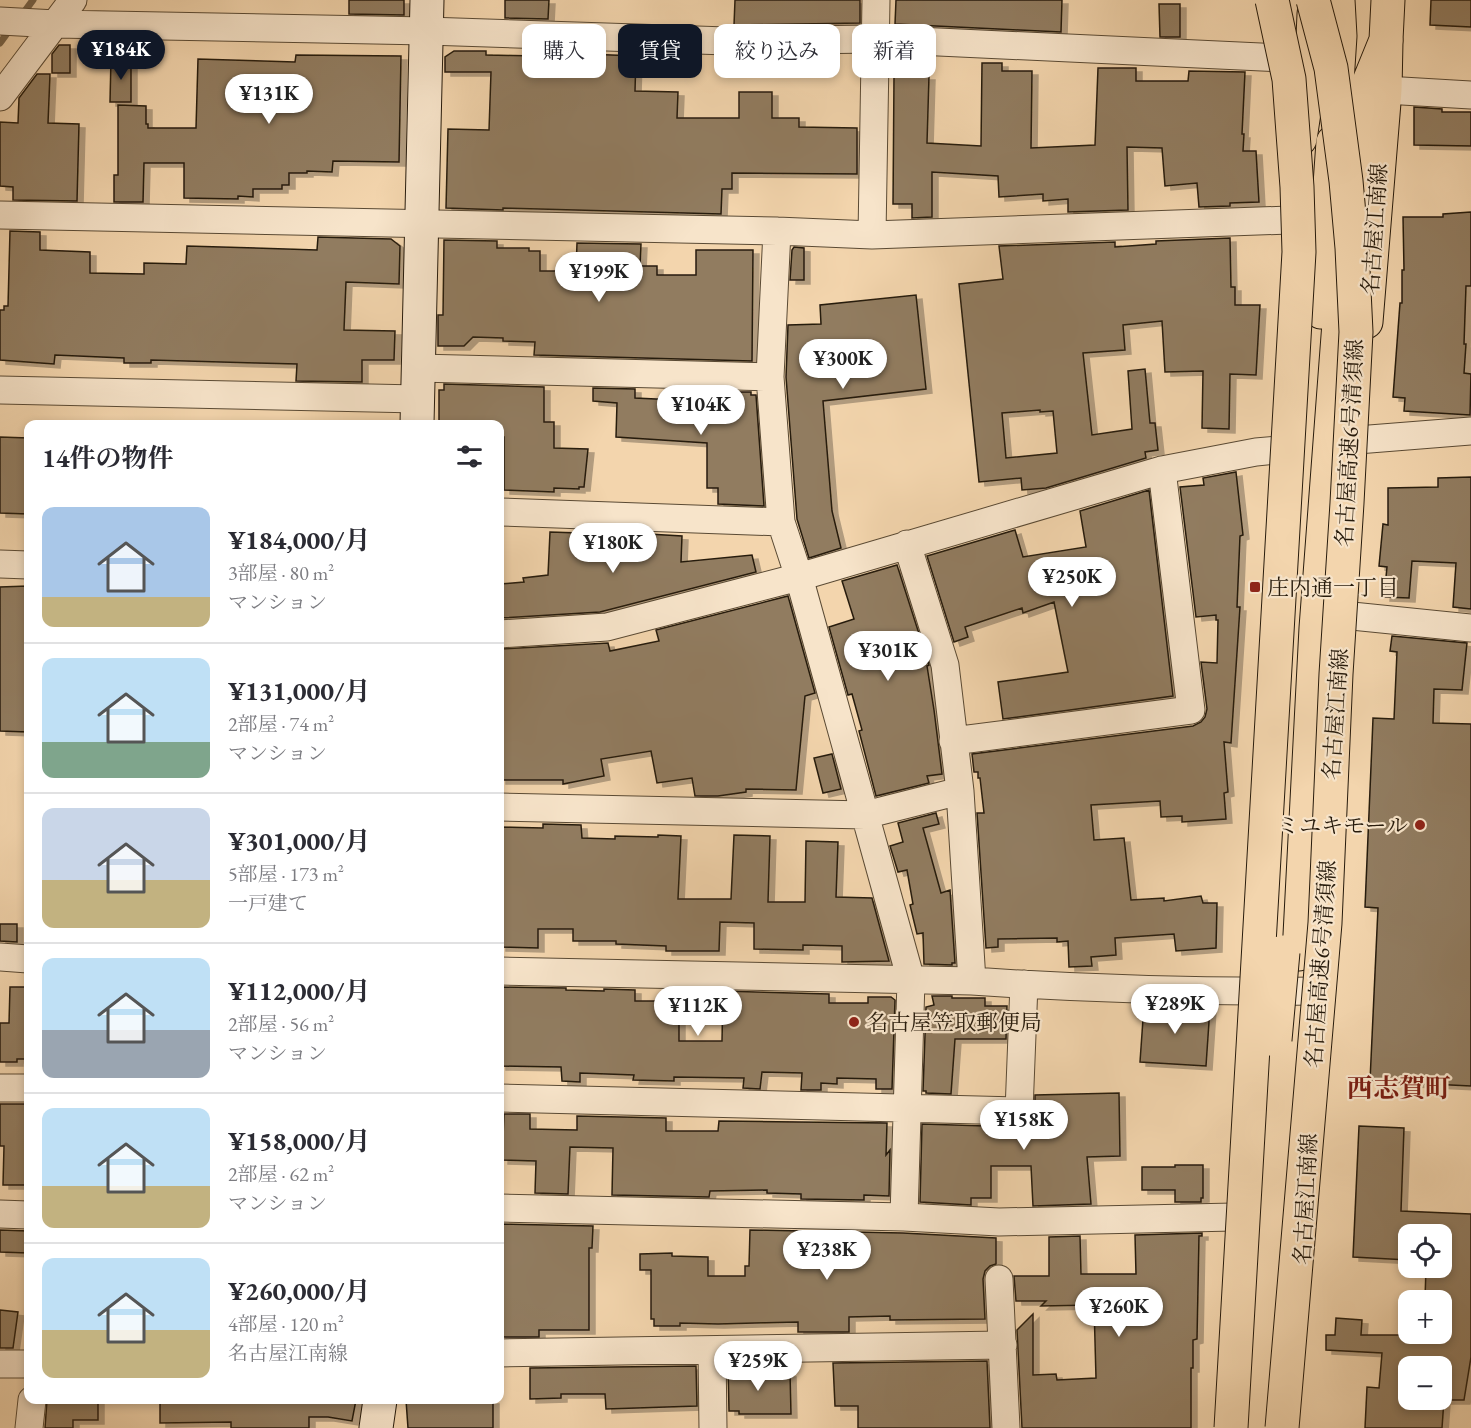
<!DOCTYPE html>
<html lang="ja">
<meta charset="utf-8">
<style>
:root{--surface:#fff;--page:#f2f2f3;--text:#2b2b33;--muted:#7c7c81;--line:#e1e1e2;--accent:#111827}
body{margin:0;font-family:"EB Garamond","Noto Serif JP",serif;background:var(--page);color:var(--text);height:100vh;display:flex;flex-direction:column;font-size:22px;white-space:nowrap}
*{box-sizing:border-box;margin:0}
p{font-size:20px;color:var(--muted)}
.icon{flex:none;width:33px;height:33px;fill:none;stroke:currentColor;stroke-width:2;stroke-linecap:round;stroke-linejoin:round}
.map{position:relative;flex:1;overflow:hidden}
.drawer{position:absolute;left:24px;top:420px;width:480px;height:984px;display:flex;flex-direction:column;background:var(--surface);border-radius:12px;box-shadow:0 3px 9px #0003}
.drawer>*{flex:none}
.guide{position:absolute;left:522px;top:24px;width:570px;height:54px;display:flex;gap:12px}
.tools{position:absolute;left:1398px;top:1224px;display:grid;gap:12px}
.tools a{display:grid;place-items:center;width:54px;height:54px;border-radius:12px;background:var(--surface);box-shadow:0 3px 9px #0003;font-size:30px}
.price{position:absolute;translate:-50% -51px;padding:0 14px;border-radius:21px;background:#fff;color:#222;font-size:20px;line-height:39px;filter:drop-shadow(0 2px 3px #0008)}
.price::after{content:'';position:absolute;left:50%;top:36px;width:18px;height:14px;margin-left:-9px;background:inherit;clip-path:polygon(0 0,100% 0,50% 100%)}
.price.on{background:var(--accent);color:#fff}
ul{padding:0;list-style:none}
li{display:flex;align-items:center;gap:18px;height:150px;padding:0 18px}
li+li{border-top:2px solid var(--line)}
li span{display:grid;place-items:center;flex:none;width:168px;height:120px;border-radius:12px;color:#555}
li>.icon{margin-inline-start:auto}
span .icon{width:72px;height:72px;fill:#fffc;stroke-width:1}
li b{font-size:26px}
h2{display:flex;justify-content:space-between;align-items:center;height:72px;padding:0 18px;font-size:26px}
.chip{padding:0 21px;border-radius:12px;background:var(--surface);box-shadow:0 3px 9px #0003;font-size:21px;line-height:54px}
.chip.on{background:var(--accent);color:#fff}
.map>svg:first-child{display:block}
</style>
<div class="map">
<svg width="1471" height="1428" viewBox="0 0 1471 1428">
<defs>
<filter id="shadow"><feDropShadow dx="6" dy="4" stdDeviation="0" flood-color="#0004"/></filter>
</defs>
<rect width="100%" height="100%" fill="#f3d5ad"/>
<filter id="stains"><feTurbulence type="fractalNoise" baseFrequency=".00333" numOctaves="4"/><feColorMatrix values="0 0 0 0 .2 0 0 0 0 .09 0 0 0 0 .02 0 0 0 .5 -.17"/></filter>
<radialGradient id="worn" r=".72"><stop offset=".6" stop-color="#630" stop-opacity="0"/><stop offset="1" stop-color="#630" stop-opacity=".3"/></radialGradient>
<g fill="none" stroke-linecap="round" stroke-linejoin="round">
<path stroke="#78654c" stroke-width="7" d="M 22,15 L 33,0
M 0,43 L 11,28"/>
</g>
<path fill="#917c60" stroke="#271b0c" stroke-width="1.5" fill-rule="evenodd" filter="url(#shadow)" d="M 349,0 L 404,0 L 404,15 L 349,14 Z
M 505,0 L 549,0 L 548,19 L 505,18 Z
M 735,0 L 860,0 L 860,23 L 734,25 Z
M 896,0 L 1062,0 L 1061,32 L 895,24 Z
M 1431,0 L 1471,0 L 1471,27 L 1430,25 Z
M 1159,4 L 1180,4 L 1180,37 L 1160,37 Z
M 59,45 L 70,45 L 70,73 L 52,73 L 52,54 Z
M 454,51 L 486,51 L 486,55 L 537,56 L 537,52 L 636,56 L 635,91 L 678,92 L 677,118 L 739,118 L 739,92 L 772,92 L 772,118 L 799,118 L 799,127 L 857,128 L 857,174 L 732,173 L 732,189 L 722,189 L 721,214 L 503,208 L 503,210 L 446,208 L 448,129 L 489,130 L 491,72 L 445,72 L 445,57 Z
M 296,55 L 401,56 L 399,162 L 333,161 L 332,172 L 307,171 L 307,173 L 289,173 L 289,185 L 282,185 L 282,189 L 253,189 L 253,197 L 238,196 L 238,199 L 184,198 L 184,163 L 144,163 L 143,202 L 114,202 L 114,175 L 118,175 L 118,105 L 146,106 L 146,124 L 148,124 L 148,128 L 196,128 L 198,59 L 295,62 Z
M 111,59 L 131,59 L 131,102 L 110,102 Z
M 982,63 L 1002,63 L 1002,71 L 1032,71 L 1031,148 L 1095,145 L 1098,68 L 1136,68 L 1136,81 L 1188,81 L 1189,71 L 1245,72 L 1242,134 L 1244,134 L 1243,151 L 1256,151 L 1259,202 L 1230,203 L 1230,206 L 1199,207 L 1197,183 L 1165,186 L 1162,148 L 1127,147 L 1128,210 L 1068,212 L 1068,199 L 1043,201 L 1043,194 L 999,197 L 998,176 L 932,172 L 932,217 L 912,218 L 912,204 L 893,204 L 894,76 L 929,76 L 927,143 L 981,146 Z
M 37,74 L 50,74 L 48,123 L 79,124 L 77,201 L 13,200 L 13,187 L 0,186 L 0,122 L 18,123 L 19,98 Z
M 1414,107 L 1442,109 L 1442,112 L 1471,112 L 1471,146 L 1414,145 Z
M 1471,212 L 1471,286 L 1466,286 L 1464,344 L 1466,344 L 1464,373 L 1471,374 L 1470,415 L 1404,411 L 1405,398 L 1393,397 L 1400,303 L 1402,303 L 1402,270 L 1404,270 L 1403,217 L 1443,217 L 1443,214 Z
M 10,231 L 40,232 L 40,250 L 90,252 L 90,273 L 144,274 L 144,263 L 186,264 L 187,246 L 317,250 L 318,237 L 391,239 L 400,246 L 399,284 L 346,282 L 344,330 L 395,331 L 394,360 L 362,360 L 362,382 L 296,381 L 297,364 L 151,360 L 151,363 L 124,363 L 124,358 L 55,355 L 54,364 L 0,360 L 0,310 L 4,310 L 4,306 L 8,306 Z
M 1230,238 L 1231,287 L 1235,287 L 1235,305 L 1260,305 L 1256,375 L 1230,374 L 1229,429 L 1202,428 L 1203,371 L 1165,372 L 1162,321 L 1123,325 L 1125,350 L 1083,353 L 1092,435 L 1132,429 L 1128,371 L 1145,369 L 1150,423 L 1155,423 L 1158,450 L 1145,452 L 1146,458 L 1046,488 L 1022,490 L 1021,478 L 979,482 L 959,284 L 1003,279 L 999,246 L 1115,242 L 1115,247 L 1156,244 L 1156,241 ZM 1040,410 L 1040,412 L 1053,411 L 1057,453 L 1006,458 L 1002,413 Z
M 444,240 L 497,241 L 497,248 L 529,248 L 529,251 L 540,251 L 540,271 L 576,271 L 577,243 L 641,244 L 640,266 L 657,266 L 657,275 L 696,275 L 696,250 L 753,250 L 752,361 L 534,355 L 535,342 L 503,341 L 503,338 L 473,337 L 464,346 L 438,346 L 438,315 L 443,315 Z
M 794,247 L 804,248 L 804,280 L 790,280 L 792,250 Z
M 916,295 L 926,389 L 823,401 L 832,511 L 841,548 L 809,558 L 797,519 L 786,377 L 788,325 L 821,324 L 820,305 Z
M 444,384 L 544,387 L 544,422 L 554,422 L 554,448 L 588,449 L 584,487 L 579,487 L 579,489 L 554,488 L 554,492 L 504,490 L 504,437 L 500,437 L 500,424 L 439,424 L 439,390 L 444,390 Z
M 593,388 L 635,389 L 635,398 L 698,401 L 698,399 L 722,401 L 723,392 L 751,392 L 751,395 L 756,395 L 764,506 L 718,504 L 718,488 L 707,488 L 707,443 L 616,437 L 617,403 L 593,401 Z
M 0,437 L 28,438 L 28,514 L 0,513 Z
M 1236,472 L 1243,535 L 1240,536 L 1237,607 L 1240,607 L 1231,743 L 1224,742 L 1228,792 L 1224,793 L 1226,819 L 1182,822 L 1182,816 L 1161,817 L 1160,801 L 1091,805 L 1094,840 L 1124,838 L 1131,900 L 1164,898 L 1164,901 L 1201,896 L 1203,903 L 1217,903 L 1216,948 L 1176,951 L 1174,934 L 1115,938 L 1116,955 L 1091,957 L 1092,966 L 1069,967 L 1068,941 L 1057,942 L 1057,938 L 998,939 L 998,947 L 986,948 L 977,813 L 984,813 L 980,778 L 978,778 L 978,772 L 974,772 L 972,754 L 1193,726 L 1201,722 L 1205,717 L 1207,709 L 1201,662 L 1217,663 L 1218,620 L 1216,620 L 1216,615 L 1196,617 L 1180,487 L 1204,485 L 1203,478 Z
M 1471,477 L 1471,609 L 1453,607 L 1456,563 L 1412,561 L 1409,598 L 1384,597 L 1387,567 L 1379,566 L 1383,524 L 1388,525 L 1388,488 L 1438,487 L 1438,478 Z
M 1149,490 L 1173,696 L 1003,719 L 998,682 L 1068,672 L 1054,602 L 1023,613 L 1022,608 L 965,627 L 968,637 L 954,642 L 927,556 L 1015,530 L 1023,557 L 1086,547 L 1080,511 Z
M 550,532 L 579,533 L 579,536 L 613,538 L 614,532 L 682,536 L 681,562 L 752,555 L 756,572 L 600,612 L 500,618 L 500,584 L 524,582 L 523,578 L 548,575 Z
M 897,565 L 929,665 L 927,666 L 934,710 L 942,774 L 927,776 L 929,783 L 876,796 L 859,731 L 862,730 L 852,694 L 848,695 L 829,627 L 854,619 L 842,581 Z
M 28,586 L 28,732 L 0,731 L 0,587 Z
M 788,596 L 815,693 L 805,696 L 796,790 L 746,789 L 746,792 L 718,796 L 695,796 L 692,778 L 657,783 L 651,751 L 601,759 L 604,776 L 563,784 L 563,780 L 500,780 L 500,649 L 608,643 L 610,651 L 659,641 L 656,630 Z
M 1392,636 L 1467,643 L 1462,690 L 1434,689 L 1433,723 L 1471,724 L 1471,1086 L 1370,1081 L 1378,908 L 1365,907 L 1372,743 L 1373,718 L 1394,719 L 1397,652 L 1390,651 Z
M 832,754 L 841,789 L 823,793 L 814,758 Z
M 936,813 L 939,824 L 923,828 L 941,893 L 950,890 L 955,963 L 952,963 L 952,965 L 924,964 L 923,933 L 917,934 L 910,905 L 913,904 L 907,870 L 898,872 L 890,846 L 903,842 L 898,823 Z
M 543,824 L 581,825 L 582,838 L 615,839 L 615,836 L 658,837 L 658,835 L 681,836 L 678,899 L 731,899 L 734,835 L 770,836 L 768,902 L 805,902 L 806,841 L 838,842 L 836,897 L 872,898 L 889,961 L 842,962 L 842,946 L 803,945 L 803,950 L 754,949 L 754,923 L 720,922 L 719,951 L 666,951 L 666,946 L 616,944 L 616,941 L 573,941 L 573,929 L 538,929 L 538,948 L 500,947 L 500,827 L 543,828 Z
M 0,924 L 17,924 L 17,942 L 0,941 Z
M 10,987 L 28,987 L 28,1059 L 17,1059 L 17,1062 L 0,1062 L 0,1023 L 9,1023 Z
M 500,987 L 566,988 L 566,990 L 604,991 L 604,989 L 635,990 L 635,1001 L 679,1001 L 679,1041 L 722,1041 L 723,991 L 829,994 L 829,1003 L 868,1003 L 868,997 L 891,997 L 895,1000 L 892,1089 L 876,1089 L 876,1079 L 837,1078 L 837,1084 L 821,1083 L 821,1090 L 801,1090 L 802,1073 L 762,1072 L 760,1089 L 743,1088 L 744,1078 L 674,1077 L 674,1081 L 633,1080 L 634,1075 L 580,1073 L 580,1082 L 562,1081 L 561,1067 L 500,1066 Z
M 932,996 L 952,996 L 952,998 L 985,998 L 985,1006 L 1007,1006 L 1006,1039 L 955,1039 L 951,1094 L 926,1093 L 926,1091 L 923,1091 L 926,1007 L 934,1005 Z
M 1144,1005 L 1210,1007 L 1206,1066 L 1140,1062 Z
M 1119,1093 L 1120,1156 L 1087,1157 L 1091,1204 L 1033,1206 L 1031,1166 L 991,1166 L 991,1198 L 971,1198 L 971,1205 L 920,1202 L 922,1124 L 1019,1127 L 1035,1124 L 1035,1095 Z
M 0,1104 L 28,1104 L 28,1185 L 3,1185 L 4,1146 L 0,1146 Z
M 504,1114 L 530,1114 L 530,1129 L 577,1130 L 577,1116 L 666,1118 L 666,1131 L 718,1131 L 719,1121 L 887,1123 L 886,1155 L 890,1150 L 889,1196 L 864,1195 L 864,1200 L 801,1199 L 801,1194 L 767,1193 L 767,1190 L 710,1191 L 709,1197 L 612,1195 L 613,1148 L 570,1147 L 568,1194 L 535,1193 L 536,1161 L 502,1160 Z
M 1359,1126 L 1404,1128 L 1401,1211 L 1471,1214 L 1471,1357 L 1464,1400 L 1444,1400 L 1442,1428 L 1365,1428 L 1367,1387 L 1379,1388 L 1382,1353 L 1326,1350 L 1326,1335 L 1335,1335 L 1336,1318 L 1362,1320 L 1361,1335 L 1442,1335 L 1442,1299 L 1425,1299 L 1426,1268 L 1442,1268 L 1442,1234 L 1408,1234 L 1408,1260 L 1353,1257 ZM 1408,1366 L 1442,1366 L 1442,1400 L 1408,1400 Z
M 1175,1165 L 1203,1165 L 1203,1198 L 1201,1198 L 1201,1202 L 1175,1202 L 1175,1190 L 1142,1190 L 1142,1167 L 1175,1167 Z
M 500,1224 L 593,1226 L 592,1248 L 589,1248 L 589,1330 L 539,1330 L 539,1337 L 500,1337 Z
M 0,1230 L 28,1231 L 28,1253 L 0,1252 Z
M 750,1230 L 903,1233 L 996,1238 L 996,1264 L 990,1266 L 985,1271 L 983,1279 L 985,1319 L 890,1320 L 890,1316 L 849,1317 L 849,1332 L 798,1332 L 798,1322 L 718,1324 L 680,1323 L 680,1326 L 654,1326 L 654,1319 L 651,1319 L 651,1270 L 640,1270 L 640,1254 L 672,1253 L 672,1256 L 708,1257 L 708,1276 L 745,1276 L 745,1266 L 749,1266 Z
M 1202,1233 L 1202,1236 L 1199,1236 L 1197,1339 L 1193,1340 L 1193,1368 L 1191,1368 L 1191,1428 L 1022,1428 L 1017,1330 L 1033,1314 L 1033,1375 L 1056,1374 L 1057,1380 L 1096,1378 L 1094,1305 L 1041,1306 L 1046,1301 L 1016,1301 L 1014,1276 L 1049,1276 L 1049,1237 L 1080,1236 L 1081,1274 L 1136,1274 L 1135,1235 Z
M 0,1310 L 18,1312 L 13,1348 L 0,1348 Z
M 987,1361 L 990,1428 L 858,1428 L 858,1406 L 835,1406 L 833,1363 Z
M 728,1365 L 752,1365 L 752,1373 L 790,1373 L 791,1414 L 739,1414 L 739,1411 L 729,1411 Z
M 696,1366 L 697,1406 L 606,1409 L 605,1394 L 561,1394 L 561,1398 L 530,1399 L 530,1368 Z
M 47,1400 L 98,1400 L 98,1420 L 73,1420 L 73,1428 L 45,1428 Z
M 160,1400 L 356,1400 L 352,1421 L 328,1417 L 309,1417 L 309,1428 L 231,1428 L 231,1422 L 160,1423 Z
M 406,1400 L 493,1400 L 493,1428 L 408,1428 Z"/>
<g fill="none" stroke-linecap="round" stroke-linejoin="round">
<defs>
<path id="street" d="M 0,21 L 56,24 L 427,31 L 727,41 L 875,39 L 1303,59
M 1385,90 L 1471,95
M 0,97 L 73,0
M 0,215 L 777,231 L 872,235 L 1289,220
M 777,231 L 770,377 L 781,522 L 799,577 L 911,980 L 904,1217
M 872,235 L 876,0
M 418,368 L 770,377
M 0,390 L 418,399
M 1357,440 L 1471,431
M 500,512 L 781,522
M 907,544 L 945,665 L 960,791 L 972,981
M 0,564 L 28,565
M 1342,615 L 1471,628
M 500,634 L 607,627 L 799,577 L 1162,470 L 1256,452 L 1277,450
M 953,741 L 1191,710 L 1162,470
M 500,807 L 865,815 L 960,791
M 0,957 L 28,959
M 500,971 L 972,981 C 1086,989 1201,992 1316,991
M 0,1088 L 28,1088
M 500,1098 L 1019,1111 L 1024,984
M 500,1208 L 904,1217 L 999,1222 L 1234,1217
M 0,1214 L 28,1215
M 999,1279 L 1006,1428
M 712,1351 L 713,1428
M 500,1353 L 1003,1345
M 0,1364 L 28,1364
M 29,1428 L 32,1400"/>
<path id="secondary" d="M 417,424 L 427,0
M 376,1428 L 380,1400"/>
<path id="primary" d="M 1300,139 L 1312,59 L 1314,14
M 1366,322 L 1385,90 L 1386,41"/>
<path id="highway" d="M 1337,82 L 1340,36 L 1338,0
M 1351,163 L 1353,121 L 1386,40 L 1388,0
M 1321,312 L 1333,142
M 1299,954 L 1316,628 L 1342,283"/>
</defs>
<use href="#street" stroke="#5a4a34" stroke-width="29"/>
<use href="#secondary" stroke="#271b0c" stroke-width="35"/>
<use href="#primary" stroke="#271b0c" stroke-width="35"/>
<use href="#highway" stroke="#271b0c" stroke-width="35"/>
<use href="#street" stroke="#f7e4ca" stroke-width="27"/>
<use href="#secondary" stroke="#f7e4ca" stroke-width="33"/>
<use href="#primary" stroke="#f3d5ad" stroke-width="33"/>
<use href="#highway" stroke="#f3d5ad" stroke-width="33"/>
<defs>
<path id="highway-bridge" d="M 1275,1040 L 1283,952
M 1231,1428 L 1299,252 L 1297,187 L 1289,79 L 1272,0
M 1282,1428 L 1325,923 L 1336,674 L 1347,503 L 1356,332 L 1352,248 L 1346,181 L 1331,68 L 1313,0"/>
</defs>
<use href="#highway-bridge" stroke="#271b0c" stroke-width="35" stroke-linecap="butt"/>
<use href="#highway-bridge" stroke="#f3d5ad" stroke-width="33"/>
</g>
<g fill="#8f2418" stroke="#f7e4ca" stroke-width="2">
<rect x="1249" y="581" width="12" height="12" rx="3"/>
<circle cx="1420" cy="825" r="6"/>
<circle cx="854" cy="1022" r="6"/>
</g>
<g text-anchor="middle" stroke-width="4.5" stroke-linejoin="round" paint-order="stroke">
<g font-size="22" fill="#271b0c" stroke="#f7e4ca">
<text transform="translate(1374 229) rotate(-86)" y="8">名古屋江南線</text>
<text transform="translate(1349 443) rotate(-87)" y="8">名古屋高速6号清須線</text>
<text transform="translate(1335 714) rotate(-86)" y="8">名古屋江南線</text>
<text transform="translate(1320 964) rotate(-86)" y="8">名古屋高速6号清須線</text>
<text transform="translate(1305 1199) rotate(-87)" y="8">名古屋江南線</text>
</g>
<g font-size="22" fill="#271b0c" stroke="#f7e4ca" text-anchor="start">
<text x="1267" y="595">庄内通一丁目</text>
<text x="1408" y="833" text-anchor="end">ミユキモール</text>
<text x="866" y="1030">名古屋笠取郵便局</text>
</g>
<g font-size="26" font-weight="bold" fill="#7a1f14" stroke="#f7e4ca">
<text x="1399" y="1097">西志賀町</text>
</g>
</g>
<rect width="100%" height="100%" filter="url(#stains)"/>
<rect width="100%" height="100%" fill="url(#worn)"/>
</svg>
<div class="tools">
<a><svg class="icon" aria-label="locate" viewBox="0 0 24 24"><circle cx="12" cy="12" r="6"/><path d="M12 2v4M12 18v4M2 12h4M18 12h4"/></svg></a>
<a>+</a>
<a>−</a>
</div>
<b class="price on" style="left:121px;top:81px">¥184K</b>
<b class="price" style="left:269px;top:125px">¥131K</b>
<b class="price" style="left:599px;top:303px">¥199K</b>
<b class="price" style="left:843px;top:390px">¥300K</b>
<b class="price" style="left:701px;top:436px">¥104K</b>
<b class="price" style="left:613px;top:574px">¥180K</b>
<b class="price" style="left:1072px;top:608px">¥250K</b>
<b class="price" style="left:888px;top:682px">¥301K</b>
<b class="price" style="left:1175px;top:1035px">¥289K</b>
<b class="price" style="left:698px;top:1037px">¥112K</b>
<b class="price" style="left:1024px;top:1151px">¥158K</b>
<b class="price" style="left:827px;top:1281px">¥238K</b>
<b class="price" style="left:1119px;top:1338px">¥260K</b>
<b class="price" style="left:758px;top:1392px">¥259K</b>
<div class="guide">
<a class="chip">購入</a>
<a class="chip on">賃貸</a>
<a class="chip">絞り込み</a>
<a class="chip">新着</a>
</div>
<section class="drawer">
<h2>14件の物件<svg class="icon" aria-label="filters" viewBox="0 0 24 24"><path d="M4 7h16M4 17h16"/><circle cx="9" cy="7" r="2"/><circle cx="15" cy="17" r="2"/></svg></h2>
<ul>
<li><span style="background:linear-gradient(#a9c7e8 75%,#c2b280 0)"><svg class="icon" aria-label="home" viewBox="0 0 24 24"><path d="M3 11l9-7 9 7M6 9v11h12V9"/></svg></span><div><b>¥184,000/月</b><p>3部屋 · 80 m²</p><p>マンション</p></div></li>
<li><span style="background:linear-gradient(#bfe0f5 70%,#7fa58c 0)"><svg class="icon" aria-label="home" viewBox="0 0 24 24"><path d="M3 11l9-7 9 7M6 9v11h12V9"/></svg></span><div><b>¥131,000/月</b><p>2部屋 · 74 m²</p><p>マンション</p></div></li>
<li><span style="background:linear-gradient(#c9d6e8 60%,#c2b280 0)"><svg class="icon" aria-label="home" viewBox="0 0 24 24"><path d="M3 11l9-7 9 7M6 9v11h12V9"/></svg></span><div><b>¥301,000/月</b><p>5部屋 · 173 m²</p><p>一戸建て</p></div></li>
<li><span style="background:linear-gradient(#bfe0f5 60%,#9aa5b1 0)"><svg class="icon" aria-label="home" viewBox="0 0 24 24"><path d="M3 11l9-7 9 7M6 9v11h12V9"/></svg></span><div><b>¥112,000/月</b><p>2部屋 · 56 m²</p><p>マンション</p></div></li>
<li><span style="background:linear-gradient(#bfe0f5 65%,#c2b280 0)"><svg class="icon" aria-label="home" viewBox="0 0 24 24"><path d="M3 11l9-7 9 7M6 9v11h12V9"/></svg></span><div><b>¥158,000/月</b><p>2部屋 · 62 m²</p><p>マンション</p></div></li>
<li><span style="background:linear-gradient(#bfe0f5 60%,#c2b280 0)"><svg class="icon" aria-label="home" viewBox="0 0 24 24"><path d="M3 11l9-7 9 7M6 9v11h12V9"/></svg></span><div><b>¥260,000/月</b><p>4部屋 · 120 m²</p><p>名古屋江南線</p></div></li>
</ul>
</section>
</div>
